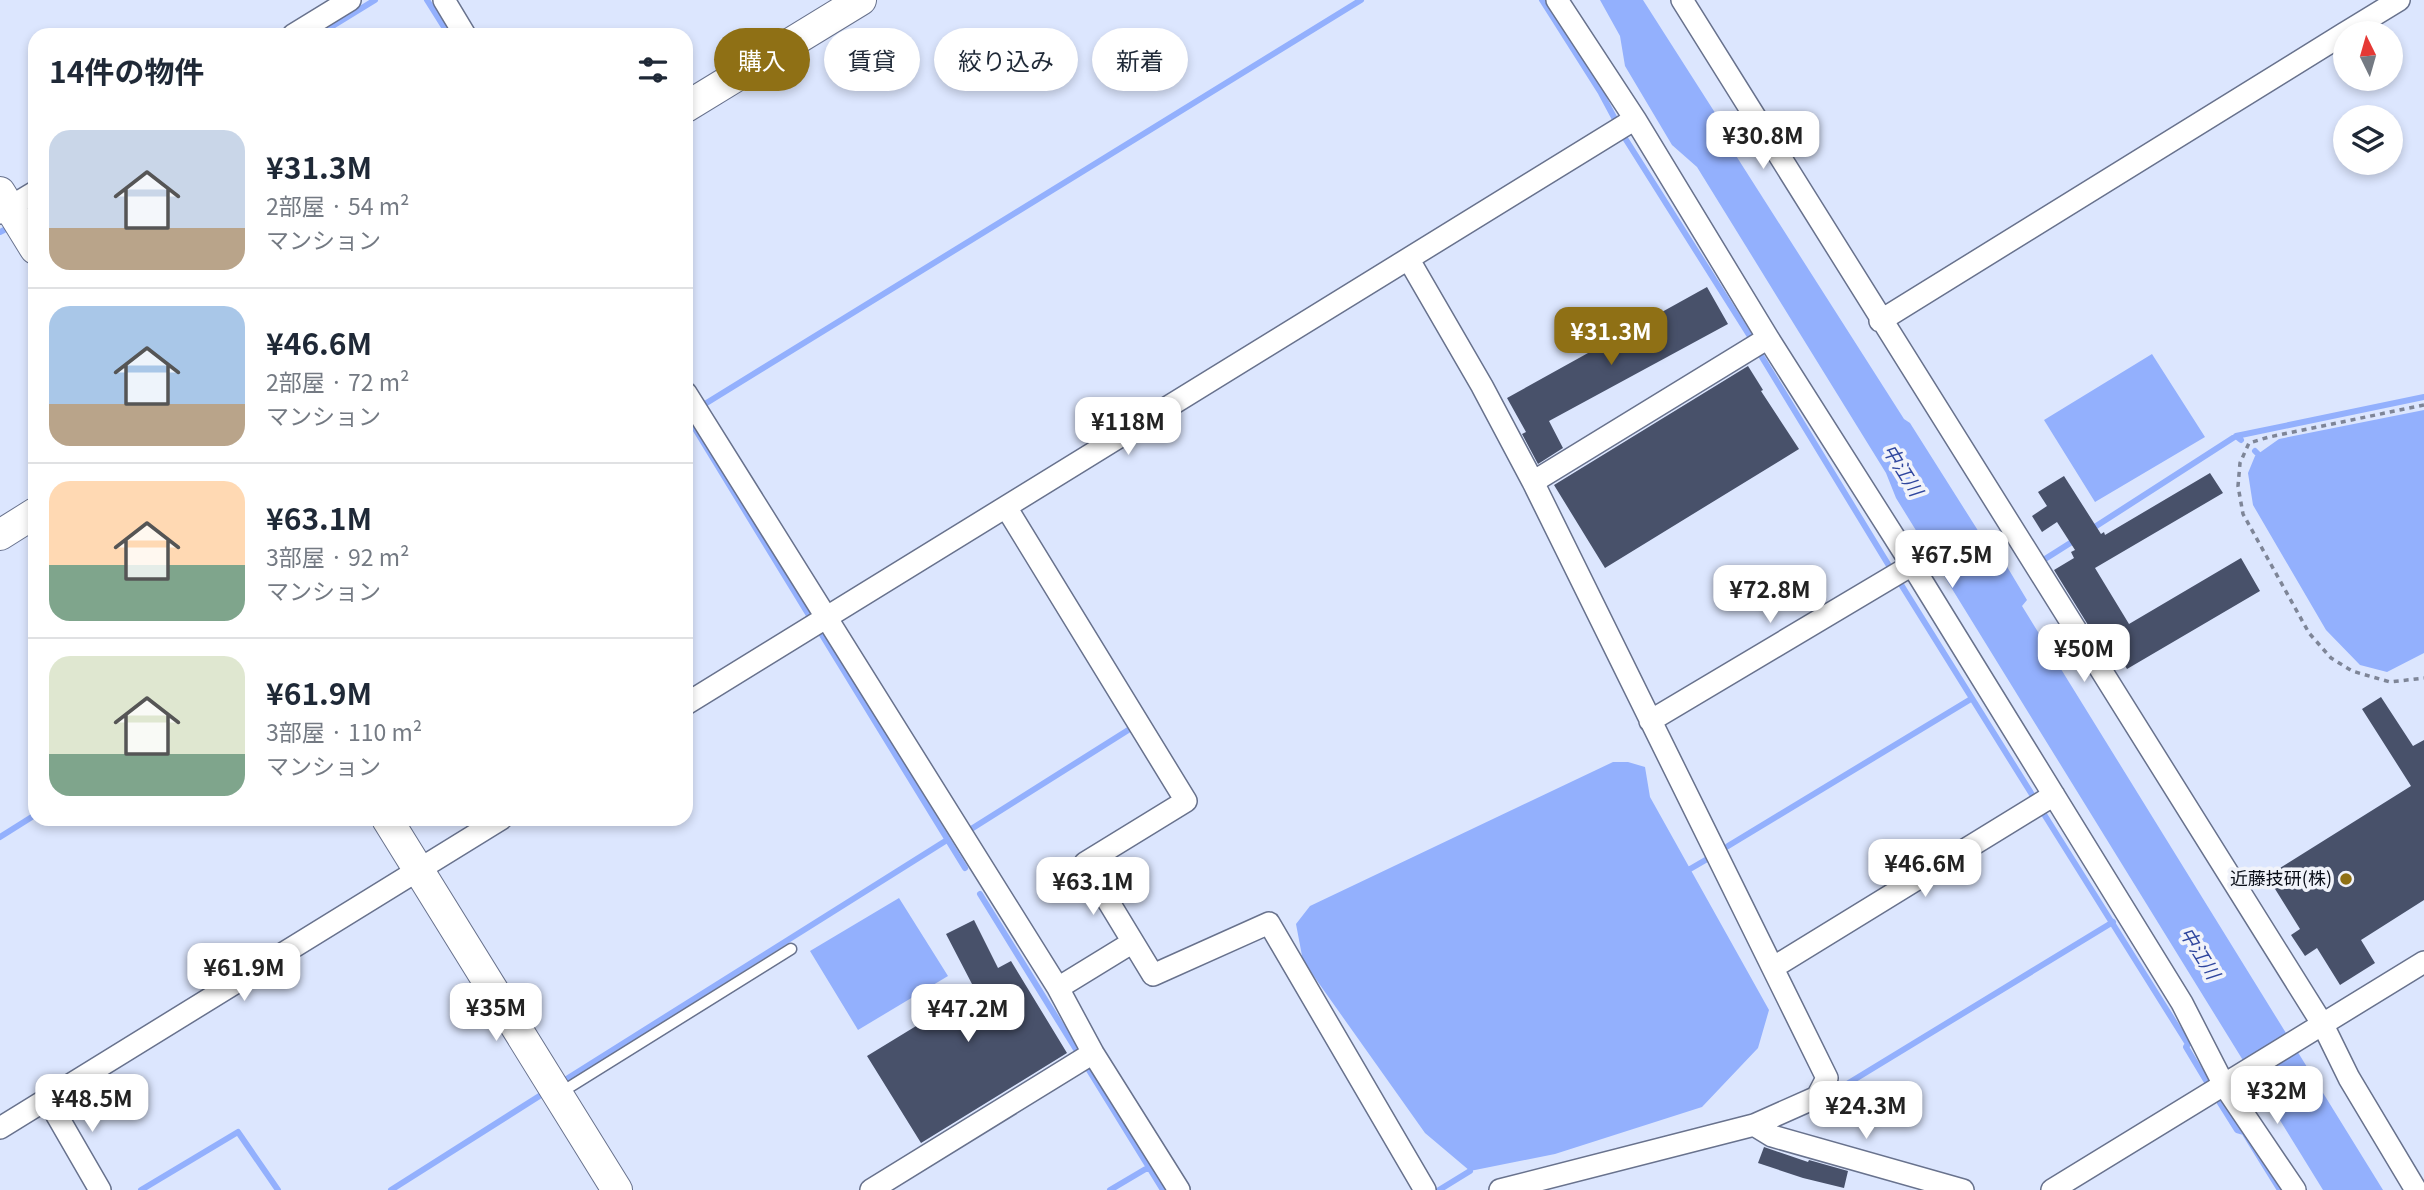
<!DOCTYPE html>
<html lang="ja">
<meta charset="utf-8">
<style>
:root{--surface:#fff;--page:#f6f6f7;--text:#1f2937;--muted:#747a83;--line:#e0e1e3;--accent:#8f7015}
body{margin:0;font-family:Georgia,"Noto Sans JP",serif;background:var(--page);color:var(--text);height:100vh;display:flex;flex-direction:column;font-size:26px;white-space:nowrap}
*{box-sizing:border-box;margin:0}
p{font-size:23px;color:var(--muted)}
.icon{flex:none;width:38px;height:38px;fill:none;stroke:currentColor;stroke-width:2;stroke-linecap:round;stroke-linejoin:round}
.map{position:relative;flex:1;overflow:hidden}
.side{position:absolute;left:28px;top:28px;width:665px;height:798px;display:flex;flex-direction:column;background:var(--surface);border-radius:21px;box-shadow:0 4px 10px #0003}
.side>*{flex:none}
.guide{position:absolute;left:714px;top:28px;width:665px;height:63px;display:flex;gap:14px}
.needle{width:46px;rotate:355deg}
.fabs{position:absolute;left:2333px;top:21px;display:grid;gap:14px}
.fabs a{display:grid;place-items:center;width:70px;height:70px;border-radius:50%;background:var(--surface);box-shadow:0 4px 10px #0003;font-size:35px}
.price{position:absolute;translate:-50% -60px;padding:0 16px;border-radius:14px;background:#fff;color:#222;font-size:23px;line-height:46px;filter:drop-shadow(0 2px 4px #0008)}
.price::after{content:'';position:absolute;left:50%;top:42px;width:21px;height:16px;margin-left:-10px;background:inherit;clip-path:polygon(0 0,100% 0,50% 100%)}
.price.active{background:var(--accent);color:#fff}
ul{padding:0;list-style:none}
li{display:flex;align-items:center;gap:21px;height:175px;padding:0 21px}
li+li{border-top:2px solid var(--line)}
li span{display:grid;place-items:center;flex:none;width:196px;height:140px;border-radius:21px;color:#555}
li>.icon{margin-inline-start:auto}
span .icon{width:84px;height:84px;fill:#fffc;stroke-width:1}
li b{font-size:30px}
h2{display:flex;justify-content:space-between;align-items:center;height:84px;padding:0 21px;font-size:30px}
.tag{padding:0 24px;border-radius:32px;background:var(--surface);box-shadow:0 4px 10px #0003;font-size:24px;line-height:63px}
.tag.active{background:var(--accent);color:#fff}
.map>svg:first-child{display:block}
</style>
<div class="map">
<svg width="2424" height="1190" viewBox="0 0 2424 1190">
<rect width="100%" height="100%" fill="#dce6fe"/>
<path fill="#93b0fd" d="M 1600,0 L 1643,0 L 1719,119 L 1726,140 L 1904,419 L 1910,423 L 1989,548 L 1997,550 L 2027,600 L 2022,606 L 2383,1190 L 2323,1190 L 1896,498 L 1886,473 L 1697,167 L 1672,145 L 1625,66 L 1620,36 Z
M 2152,354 L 2205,437 L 2095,502 L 2044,420 Z
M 2424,410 L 2424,653 L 2387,672 L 2360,665 L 2326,630 L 2253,505 L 2248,473 L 2255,456 L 2279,439 Z
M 1613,762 L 1628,762 L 1645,767 L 1650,797 L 1769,1010 L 1758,1048 L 1702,1107 L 1555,1154 L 1470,1171 L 1425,1133 L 1303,961 L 1296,924 L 1310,906 Z
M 899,898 L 948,976 L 858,1030 L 810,951 Z"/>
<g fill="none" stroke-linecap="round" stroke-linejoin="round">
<path stroke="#93b0fd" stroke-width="6" d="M 427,0 L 449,35
M 1542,0 L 1601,93 L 1616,121
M 318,35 L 375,0
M 1623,135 L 1751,338
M 0,232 L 4,230
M 1757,349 L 1891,569
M 700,407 L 1361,0
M 686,414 L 810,617
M 2236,436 L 2424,397
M 2255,451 L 2258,454
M 2090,530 L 2236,436 L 2241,440
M 2045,559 L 2075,540
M 1897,578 L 2036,801
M 822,635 L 965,868
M 2042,811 L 2188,1044 L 2186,1047 L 2207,1082
M 968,831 L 1133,727
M 0,837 L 35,815
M 1728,846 L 1971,699
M 1690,869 L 1709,858
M 980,894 L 1077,1051
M 1087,1067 L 1163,1190
M 565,1080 L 947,840
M 1847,1084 L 2113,922
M 2220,1103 L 2237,1130 L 2244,1132 L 2280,1190
M 141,1190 L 238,1132 L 278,1190
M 391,1190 L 541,1095
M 1110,1190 L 1149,1167
M 1439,1190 L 1470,1171"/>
</g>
<path fill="#48516a" d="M 1707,287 L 1728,324 L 1549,421 L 1563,448 L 1538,464 L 1522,434 L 1526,432 L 1507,398 Z
M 1748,366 L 1763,390 L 1761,391 L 1799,449 L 1605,568 L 1554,485 Z
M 2210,473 L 2223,493 L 2095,568 L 2129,624 L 2241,558 L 2260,591 L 2127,669 L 2115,649 L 2106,654 L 2054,570 L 2074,558 L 2071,552 L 2075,550 L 2057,522 L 2042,532 L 2032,516 L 2047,506 L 2038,492 L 2064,476 L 2101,534 L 2104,532 L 2105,535 Z
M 2381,697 L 2413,746 L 2424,740 L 2424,900 L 2361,940 L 2375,963 L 2340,985 L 2317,948 L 2305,956 L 2291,935 L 2300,929 L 2267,876 L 2411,786 L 2362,709 Z
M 974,920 L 998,968 L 1011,961 L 1067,1053 L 921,1143 L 867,1056 L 962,998 L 959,992 L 972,984 L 946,934 Z
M 1764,1147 L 1808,1162 L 1809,1160 L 1848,1171 L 1844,1188 L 1803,1178 L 1758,1163 Z"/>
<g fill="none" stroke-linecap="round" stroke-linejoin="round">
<defs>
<path id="lane" d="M 560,1093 L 791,949"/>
<path id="street" d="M 444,0 L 465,35
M 1557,0 L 1635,119 L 1768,338 L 1912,565 L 2182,1003 L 2224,1085 L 2295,1190
M 1682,0 L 2323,1025 L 2349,1078 L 2416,1190
M 2345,33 L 2399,0
M 293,35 L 350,0
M 0,213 L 35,192
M 1409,260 L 1482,386 L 1533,482 L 1827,1078 L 1817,1097 L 1754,1125 L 1500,1190
M 1880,321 L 2345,33
M 686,393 L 1058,988 L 1093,1053 L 1179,1190
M 1533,482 L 1768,338
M 1006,507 L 1186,801 L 1085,863 L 1153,975 L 1269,923 L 1425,1190
M 686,704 L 1635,119
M 1650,721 L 1912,565
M 1774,967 L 2054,795
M 1058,988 L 1133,942
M 48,1100 L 100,1190
M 1754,1125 L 1772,1136 L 1963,1190
M 0,1128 L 501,819
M 871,1190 L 1093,1053
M 2052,1190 L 2424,962"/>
<path id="secondary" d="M 686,107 L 861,0
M 0,192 L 35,249
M 0,535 L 35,513
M 387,819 L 617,1190"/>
</defs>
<use href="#lane" stroke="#68728d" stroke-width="13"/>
<use href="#street" stroke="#68728d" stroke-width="24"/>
<use href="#secondary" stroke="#68728d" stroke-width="32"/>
<path stroke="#7e8597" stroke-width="3.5" stroke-dasharray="5 5" stroke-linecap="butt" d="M 2424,405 L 2269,437 L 2249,443 L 2240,463 L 2238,486 L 2243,514 L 2309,633 L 2331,658 L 2352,671 L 2390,682 L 2424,678"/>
<use href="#lane" stroke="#fff" stroke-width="10"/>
<use href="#street" stroke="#fff" stroke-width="21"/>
<use href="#secondary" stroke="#fff" stroke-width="30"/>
</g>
<circle fill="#8f7015" stroke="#f1f3fa" stroke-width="2.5" cx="2346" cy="879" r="7"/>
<g text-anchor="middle" stroke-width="7" stroke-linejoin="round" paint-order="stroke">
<g font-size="18" fill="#090d17" stroke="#f1f3fa" text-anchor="end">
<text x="2332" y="885">近藤技研(株)</text>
</g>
<g font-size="19" font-style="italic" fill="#2f469e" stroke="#f1f3fa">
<text transform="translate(1903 470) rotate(58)" y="7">中江川</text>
<text transform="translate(2200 953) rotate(58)" y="7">中江川</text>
</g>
</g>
</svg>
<div class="fabs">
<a><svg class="needle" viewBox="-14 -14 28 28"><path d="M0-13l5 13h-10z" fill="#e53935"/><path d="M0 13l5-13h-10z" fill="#747a83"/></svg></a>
<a><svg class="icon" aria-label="layers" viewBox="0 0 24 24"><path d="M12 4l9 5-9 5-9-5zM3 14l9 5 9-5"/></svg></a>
</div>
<b class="price" style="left:1763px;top:171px">¥30.8M</b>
<b class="price active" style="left:1611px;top:367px">¥31.3M</b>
<b class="price" style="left:1128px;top:457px">¥118M</b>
<b class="price" style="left:1952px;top:590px">¥67.5M</b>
<b class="price" style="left:1770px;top:625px">¥72.8M</b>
<b class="price" style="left:2084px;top:684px">¥50M</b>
<b class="price" style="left:1925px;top:899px">¥46.6M</b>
<b class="price" style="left:1093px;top:917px">¥63.1M</b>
<b class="price" style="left:244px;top:1003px">¥61.9M</b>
<b class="price" style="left:496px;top:1043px">¥35M</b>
<b class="price" style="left:968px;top:1044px">¥47.2M</b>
<b class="price" style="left:2277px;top:1126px">¥32M</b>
<b class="price" style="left:92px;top:1134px">¥48.5M</b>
<b class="price" style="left:1866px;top:1141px">¥24.3M</b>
<div class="guide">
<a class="tag active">購入</a>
<a class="tag">賃貸</a>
<a class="tag">絞り込み</a>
<a class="tag">新着</a>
</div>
<section class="side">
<h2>14件の物件<svg class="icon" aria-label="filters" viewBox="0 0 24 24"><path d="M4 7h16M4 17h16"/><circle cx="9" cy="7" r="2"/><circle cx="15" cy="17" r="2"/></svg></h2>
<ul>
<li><span style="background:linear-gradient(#c9d6e8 70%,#b9a48a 0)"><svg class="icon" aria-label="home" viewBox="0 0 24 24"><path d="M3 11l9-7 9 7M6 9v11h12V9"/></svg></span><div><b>¥31.3M</b><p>2部屋 · 54 m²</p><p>マンション</p></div></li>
<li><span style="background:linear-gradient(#a9c7e8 70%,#b9a48a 0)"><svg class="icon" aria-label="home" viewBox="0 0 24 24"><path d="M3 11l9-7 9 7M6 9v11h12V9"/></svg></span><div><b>¥46.6M</b><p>2部屋 · 72 m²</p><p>マンション</p></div></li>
<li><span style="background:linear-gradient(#ffd9b3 60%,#7fa58c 0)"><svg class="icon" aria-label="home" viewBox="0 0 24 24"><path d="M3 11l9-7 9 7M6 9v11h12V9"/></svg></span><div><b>¥63.1M</b><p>3部屋 · 92 m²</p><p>マンション</p></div></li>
<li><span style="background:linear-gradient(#dfe7d0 70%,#7fa58c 0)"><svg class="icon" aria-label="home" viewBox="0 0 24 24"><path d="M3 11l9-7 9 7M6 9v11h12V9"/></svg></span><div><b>¥61.9M</b><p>3部屋 · 110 m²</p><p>マンション</p></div></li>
</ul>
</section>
</div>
